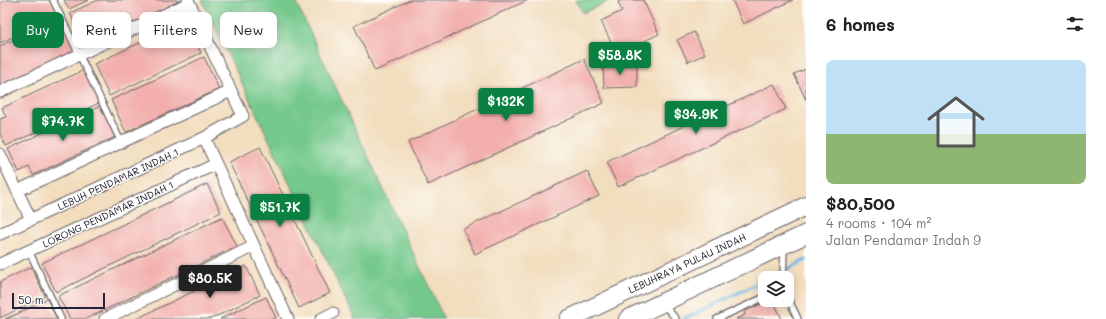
<!DOCTYPE html>
<meta charset="utf-8">
<style>
:root{--surface:#fff;--page:#f6f6f6;--text:#202124;--muted:#757577;--line:#e0e0e0;--accent:#0b8043}
body{margin:0;font-family:Mali,sans-serif;background:var(--page);color:var(--text);height:100vh;display:flex;flex-direction:column;font-size:15px;white-space:nowrap}
*{box-sizing:border-box;margin:0}
p{font-size:13px;color:var(--muted)}
.icon{flex:none;width:22px;height:22px;fill:none;stroke:currentColor;stroke-width:2;stroke-linecap:round;stroke-linejoin:round}
.map{position:relative;flex:1;overflow:hidden}
.sheet{display:flex;flex-direction:column;background:var(--surface);width:300px}
.sheet>*{flex:none}
.hud{position:absolute;left:12px;top:12px;width:380px;height:36px;display:flex;gap:8px}
.buttons{position:absolute;left:758px;top:271px;display:grid;gap:8px}
.buttons a{display:grid;place-items:center;width:36px;height:36px;border-radius:8px;background:var(--surface);box-shadow:0 2px 10px #0003;font-size:20px}
.scale{position:absolute;left:12px;bottom:10px;width:93px;box-sizing:border-box;padding-left:4px;border:2px solid #22223b;border-top:0;font-size:11px;line-height:14px;white-space:nowrap;color:#22223b;-webkit-text-stroke:3px #fdfcf7;paint-order:stroke}
.price{position:absolute;translate:-50% -34px;padding:0 9px;border-radius:4px;background:var(--accent);color:#fff;font-size:13px;line-height:26px;filter:drop-shadow(0 1px 2px #0008)}
.price::after{content:'';position:absolute;left:50%;top:24px;width:12px;height:9px;margin-left:-6px;background:inherit;clip-path:polygon(0 0,100% 0,50% 100%)}
.price.active{background:#222;color:#fff}
ul{padding:0;list-style:none}
li{display:grid;align-content:center;gap:8px;height:212px;padding:0 20px}
li+li{border-top:1px solid var(--line)}
li span{display:grid;place-items:center;height:124px;border-radius:8px;color:#555}
li>.icon{margin-inline-start:auto}
span .icon{width:72px;height:72px;fill:#fffc;stroke-width:1}
li b{font-size:17px}
h2{display:flex;justify-content:space-between;align-items:center;height:48px;padding:0 20px;font-size:17px}
.pill{padding:0 14px;border-radius:8px;background:var(--surface);box-shadow:0 2px 10px #0003;font-size:14px;line-height:36px}
.pill.active{background:var(--accent);color:#fff}
main{display:flex;flex:1;min-height:0}
.map>svg:first-child{display:block}
</style>
<main>
<div class="map">
<svg width="806" height="319" viewBox="0 0 806 319">
<rect width="100%" height="100%" fill="#fdfcf7"/>
<filter id="ink" filterUnits="userSpaceOnUse"><feTurbulence type="fractalNoise" baseFrequency=".025" numOctaves="2"/><feDisplacementMap in="SourceGraphic" scale="8" xChannelSelector="R" yChannelSelector="G"/><feConvolveMatrix kernelMatrix="1 2 1 2 8 2 1 2 1" color-interpolation-filters="sRGB"/></filter>
<filter id="wash" filterUnits="userSpaceOnUse"><feTurbulence type="fractalNoise" baseFrequency=".012" numOctaves="4" result="noise"/><feDisplacementMap in="SourceGraphic" scale="16" xChannelSelector="R" yChannelSelector="G"/><feGaussianBlur stdDeviation="0.9" result="paint"/><feColorMatrix in="noise" values="0 0 0 0 0 0 0 0 0 0 0 0 0 0 0 0 0 1.4 0 .05"/><feComposite in="paint" operator="in"/></filter>
<g filter="url(#wash)">
<rect width="100%" height="100%" fill="#f2ddbd"/>
<path fill="#76c98d" stroke="#4c7664" d="M 202,0 L 295,0 L 444,319 L 355,319 Z
M 576,0 L 612,0 L 583,13 Z"/>
<g fill="none" stroke-linecap="round" stroke-linejoin="round">
<path stroke="#6db6e5" stroke-width="3.5" d="M 769,278 L 806,260
M 684,319 L 765,280"/>
</g>
<g id="blocks">
<path fill="#f2afac" d="M 6,0 L 51,0 L 59,16 L 0,43 L 0,3 Z
M 64,0 L 89,0 L 69,9 Z
M 98,0 L 177,0 L 177,2 L 85,45 L 70,13 Z
M 410,0 L 528,0 L 375,71 L 354,26 Z
M 622,0 L 643,0 L 659,34 L 638,44 L 640,49 L 619,59 L 601,21 L 622,11 L 618,2 Z
M 732,0 L 793,0 L 743,24 Z
M 59,18 L 75,51 L 0,86 L 0,46 Z
M 187,21 L 201,53 L 109,96 L 94,64 Z
M 694,32 L 705,54 L 688,62 L 677,40 Z
M 204,57 L 219,89 L 126,132 L 111,100 Z
M 584,59 L 604,103 L 428,185 L 408,142 Z
M 603,65 L 637,65 L 637,87 L 604,88 Z
M 806,69 L 806,100 L 794,74 Z
M 84,70 L 99,103 L 6,146 L 0,134 L 0,119 L 6,117 L 2,108 Z
M 774,84 L 786,109 L 618,187 L 607,162 Z
M 100,106 L 115,137 L 33,175 L 29,167 L 19,172 L 8,149 Z
M 260,147 L 330,293 L 299,308 L 229,162 Z
M 587,171 L 599,196 L 475,254 L 463,229 Z
M 207,184 L 221,212 L 56,292 L 42,263 Z
M 222,217 L 237,246 L 86,319 L 70,319 L 58,296 Z
M 246,266 L 260,295 L 219,315 L 210,319 L 136,319 Z
M 31,267 L 45,296 L 0,318 L 0,282 Z
M 266,297 L 276,318 L 273,319 L 220,319 Z
M 47,299 L 57,319 L 5,319 L 17,314 Z
M 770,300 L 773,300 L 782,319 L 736,319 L 745,315 L 744,312 Z"/>
</g>
</g>
<g filter="url(#ink)">
<use href="#blocks" fill-opacity="0" stroke="#6b6368" stroke-width="1"/>
<g fill="none" stroke-linecap="round" stroke-linejoin="round">
<defs>
<path id="lane" d="M 53,0 L 121,142
M 29,251 L 61,319
M 783,278 L 784,248
M 787,296 L 798,319
M 664,305 L 676,319
M 717,319 L 765,297"/>
<path id="street" d="M 0,92 L 189,3
M 204,138 L 288,319
M 0,154 L 31,220
M 17,191 L 231,91
M 0,234 L 204,138 L 243,116 L 188,0
M 0,264 L 216,164
M 105,319 L 254,246
M 321,319 L 333,313"/>
<path id="primary" d="M 569,319 L 806,206
M 628,319 L 806,234"/>
</defs>
<use href="#lane" stroke="#6b6368" stroke-width="8"/>
<use href="#street" stroke="#6b6368" stroke-width="13"/>
<use href="#primary" stroke="#6b6368" stroke-width="20"/>
<use href="#lane" stroke="#fff" stroke-width="5.5"/>
<use href="#street" stroke="#fff" stroke-width="11"/>
<use href="#primary" stroke="#fff" stroke-width="18"/>
</g>
</g>
<g text-anchor="middle" stroke-width="3" stroke-linejoin="round" paint-order="stroke">
<g font-size="10" fill="#22223b" stroke="#fdfcf7">
<text transform="translate(118 179) rotate(-25)" y="4">LEBUH PENDAMAR INDAH 1</text>
<text transform="translate(108 214) rotate(-25)" y="4">LORONG PENDAMAR INDAH 1</text>
<text transform="translate(687 263) rotate(-25)" y="4">LEBUHRAYA PULAU INDAH</text>
</g>
</g>
</svg>
<div class="buttons">
<a><svg class="icon" aria-label="layers" viewBox="0 0 24 24"><path d="M12 4l9 5-9 5-9-5zM3 14l9 5 9-5"/></svg></a>
</div>
<div class="scale">50 m</div>
<b class="price" style="left:620px;top:76px">$58.8K</b>
<b class="price" style="left:506px;top:122px">$132K</b>
<b class="price" style="left:696px;top:135px">$34.9K</b>
<b class="price" style="left:63px;top:142px">$74.7K</b>
<b class="price" style="left:280px;top:228px">$51.7K</b>
<b class="price active" style="left:210px;top:299px">$80.5K</b>
<div class="hud">
<a class="pill active">Buy</a>
<a class="pill">Rent</a>
<a class="pill">Filters</a>
<a class="pill">New</a>
</div>
</div>
<section class="sheet">
<h2>6 homes<svg class="icon" aria-label="filters" viewBox="0 0 24 24"><path d="M4 7h16M4 17h16"/><circle cx="9" cy="7" r="2"/><circle cx="15" cy="17" r="2"/></svg></h2>
<ul>
<li><span style="background:linear-gradient(#bfe0f5 60%,#8fb573 0)"><svg class="icon" aria-label="home" viewBox="0 0 24 24"><path d="M3 11l9-7 9 7M6 9v11h12V9"/></svg></span><div><b>$80,500</b><p>4 rooms · 104 m²</p><p>Jalan Pendamar Indah 9</p></div></li>
</ul>
</section>
</main>
